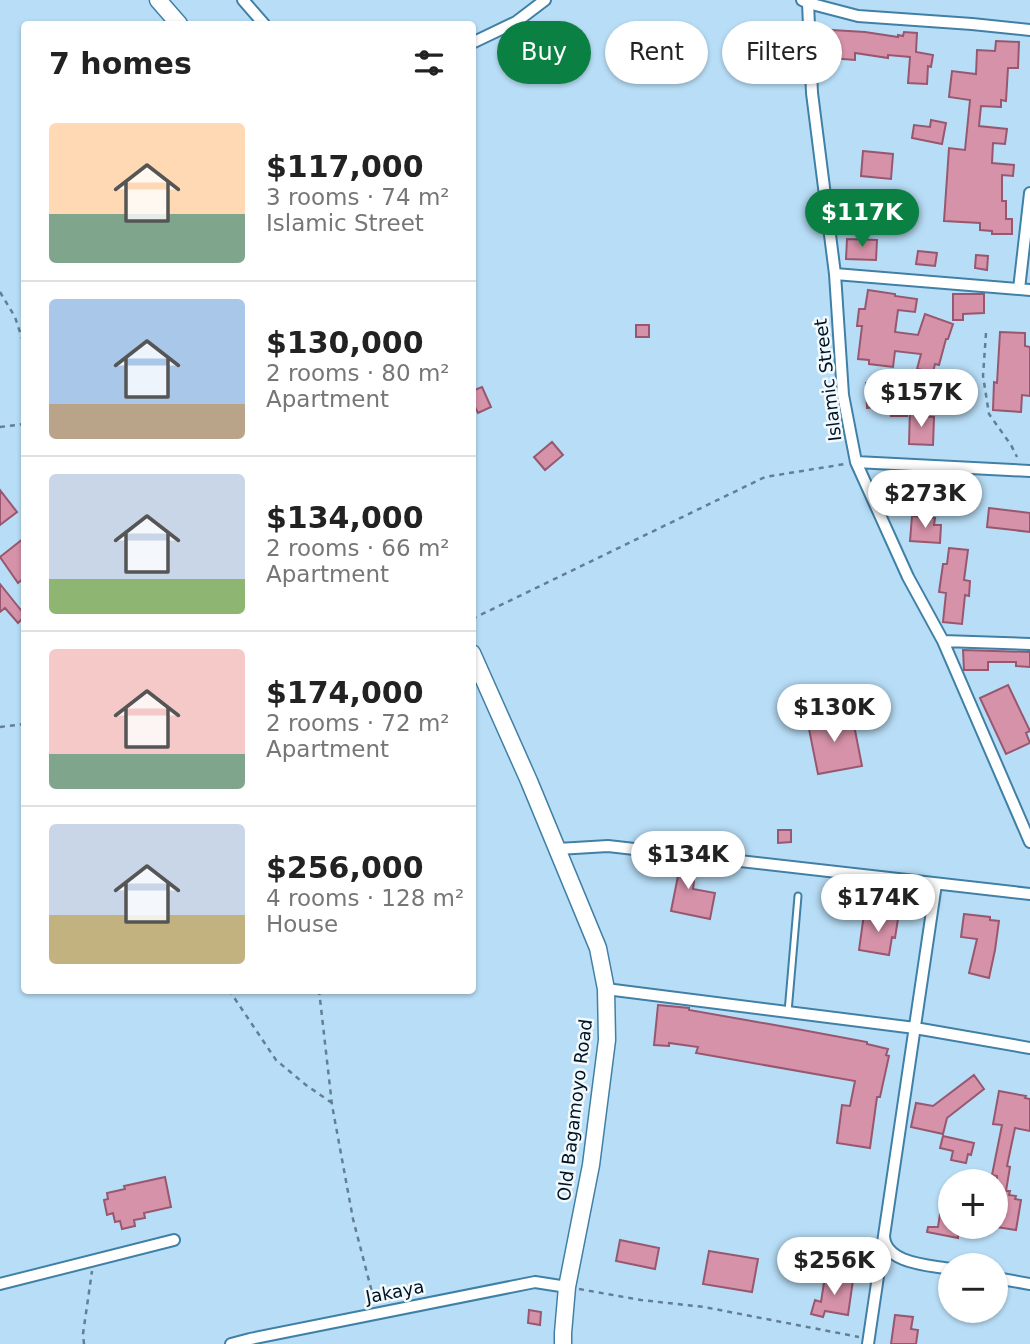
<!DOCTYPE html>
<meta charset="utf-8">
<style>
:root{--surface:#fff;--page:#f2f2f2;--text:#222;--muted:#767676;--line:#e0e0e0;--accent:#0b8043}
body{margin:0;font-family:"DejaVu Sans",sans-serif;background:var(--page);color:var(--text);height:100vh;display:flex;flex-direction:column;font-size:26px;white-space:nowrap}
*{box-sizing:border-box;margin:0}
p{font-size:23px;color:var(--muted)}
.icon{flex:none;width:38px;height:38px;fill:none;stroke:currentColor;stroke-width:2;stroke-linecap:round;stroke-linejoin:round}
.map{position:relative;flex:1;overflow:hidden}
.side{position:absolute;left:21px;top:21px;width:455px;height:973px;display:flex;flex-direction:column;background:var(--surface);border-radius:7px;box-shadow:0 2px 5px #0004}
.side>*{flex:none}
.guide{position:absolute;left:497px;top:21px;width:427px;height:63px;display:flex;gap:14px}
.controls{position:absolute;left:938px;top:1169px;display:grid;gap:14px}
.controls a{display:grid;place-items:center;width:70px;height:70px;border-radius:50%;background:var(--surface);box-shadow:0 2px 5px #0004;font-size:35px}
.price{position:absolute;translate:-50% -60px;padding:0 16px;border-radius:24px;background:#fff;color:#222;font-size:23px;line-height:46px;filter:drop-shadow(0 2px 4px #0008)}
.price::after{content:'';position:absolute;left:50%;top:42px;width:21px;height:16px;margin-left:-10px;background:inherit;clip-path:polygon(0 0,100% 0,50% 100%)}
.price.active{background:var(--accent);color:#fff}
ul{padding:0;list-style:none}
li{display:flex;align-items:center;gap:21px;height:175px;padding:0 28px}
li+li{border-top:2px solid var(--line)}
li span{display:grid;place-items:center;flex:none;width:196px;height:140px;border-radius:7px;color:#555}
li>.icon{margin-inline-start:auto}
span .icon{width:84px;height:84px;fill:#fffc;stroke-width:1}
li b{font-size:30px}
h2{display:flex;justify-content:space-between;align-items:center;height:84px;padding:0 28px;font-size:30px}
.chip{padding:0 24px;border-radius:32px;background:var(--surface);box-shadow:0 2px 5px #0004;font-size:24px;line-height:63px}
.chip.active{background:var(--accent);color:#fff}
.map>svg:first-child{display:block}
</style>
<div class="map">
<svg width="1030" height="1344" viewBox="0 0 1030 1344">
<rect width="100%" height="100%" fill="#b8def7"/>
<path fill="#d692a9" stroke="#97586f" stroke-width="2" d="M 832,30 L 865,32 L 898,37 L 898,35 L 903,36 L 904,32 L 917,33 L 916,52 L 933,55 L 931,67 L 928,66 L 927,84 L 908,83 L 910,57 L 888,55 L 888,58 L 855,53 L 855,60 L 830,58 Z
M 996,41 L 1019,42 L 1018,68 L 1008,68 L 1006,101 L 1001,100 L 1001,107 L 981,106 L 979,126 L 1007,129 L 1005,144 L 993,143 L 992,163 L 1014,165 L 1013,176 L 1002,175 L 1002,201 L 1006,201 L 1006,219 L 1012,219 L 1012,234 L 992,234 L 992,231 L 980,230 L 980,223 L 944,221 L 949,148 L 965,150 L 970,100 L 949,97 L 952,71 L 976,74 L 977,50 L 995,51 Z
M 931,120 L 946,123 L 942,144 L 912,138 L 914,125 L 930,127 Z
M 863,151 L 893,154 L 891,179 L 861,176 Z
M 847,239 L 877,240 L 876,260 L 846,259 Z
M 918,251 L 937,253 L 935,266 L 916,264 Z
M 976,255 L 988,256 L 987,270 L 975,268 Z
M 868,290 L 895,294 L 895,296 L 917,299 L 915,312 L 898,310 L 895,332 L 918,335 L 925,314 L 953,324 L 948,339 L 946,339 L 939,365 L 935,364 L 933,372 L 917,369 L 921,354 L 895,351 L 893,367 L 869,364 L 869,360 L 858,359 L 862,326 L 857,326 L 859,309 L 865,309 Z
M 953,294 L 984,294 L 984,313 L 963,314 L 963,320 L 953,320 Z
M 636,325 L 649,325 L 649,337 L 636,337 Z
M 1000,332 L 1025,333 L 1025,346 L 1030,347 L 1030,396 L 1022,395 L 1021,412 L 993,410 L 994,382 L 997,383 Z
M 866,383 L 902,383 L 902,399 L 906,399 L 907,416 L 891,416 L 891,412 L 880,412 L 880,407 L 867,408 Z
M 482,387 L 491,407 L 478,413 L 472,401 L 472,391 Z
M 910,409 L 922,410 L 922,416 L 934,417 L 933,445 L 909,444 Z
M 552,442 L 563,455 L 545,470 L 534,457 Z
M 0,490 L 17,512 L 0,525 Z
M 989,508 L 1030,513 L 1030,532 L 987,527 Z
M 912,516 L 935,518 L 934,525 L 941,525 L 940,543 L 910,541 Z
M 24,538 L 24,578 L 18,583 L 0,557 Z
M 949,548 L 968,550 L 964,580 L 970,581 L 969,596 L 965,595 L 962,624 L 943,622 L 946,593 L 939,592 L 943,564 L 947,564 Z
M 0,584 L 24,614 L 24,617 L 18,623 L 5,608 L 0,612 Z
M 963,650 L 1030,652 L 1030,667 L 1016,666 L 1016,662 L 988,662 L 988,670 L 964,670 Z
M 1008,685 L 1030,731 L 1026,733 L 1030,743 L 1006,754 L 980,698 Z
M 822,710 L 825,725 L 853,720 L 862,766 L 818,774 L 809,729 L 812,728 L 809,712 Z
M 778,830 L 791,830 L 791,842 L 778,843 Z
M 662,860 L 696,865 L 693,889 L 715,893 L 710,919 L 671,911 L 678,876 L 660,873 Z
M 864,914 L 898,919 L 895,938 L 892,937 L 889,955 L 859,950 Z
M 964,914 L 990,917 L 990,920 L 999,921 L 995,950 L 989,978 L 969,973 L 977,939 L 961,937 Z
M 658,1005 L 689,1008 L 689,1010 L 746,1020 L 797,1029 L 867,1042 L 867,1044 L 888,1049 L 886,1055 L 889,1056 L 880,1097 L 877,1097 L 870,1148 L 837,1143 L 842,1105 L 850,1106 L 855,1081 L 696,1053 L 698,1047 L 669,1043 L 669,1046 L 654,1045 Z
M 974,1075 L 984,1089 L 947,1118 L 943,1134 L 911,1127 L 916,1103 L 933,1106 Z
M 999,1091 L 1026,1096 L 1025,1098 L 1030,1099 L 1030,1131 L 1015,1128 L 1007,1166 L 1010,1167 L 1006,1191 L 1010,1191 L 1009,1195 L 1016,1196 L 1015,1199 L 1021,1200 L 1016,1230 L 996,1227 L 997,1176 L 992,1175 L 1002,1125 L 993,1124 Z
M 943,1136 L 974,1143 L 971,1155 L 968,1154 L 966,1163 L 951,1160 L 953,1151 L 940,1148 Z
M 165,1177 L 171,1207 L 144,1213 L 145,1218 L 134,1220 L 135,1226 L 122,1229 L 120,1221 L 115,1222 L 113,1213 L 107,1215 L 104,1200 L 108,1199 L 107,1193 L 125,1189 L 124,1186 Z
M 940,1214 L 950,1216 L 950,1227 L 959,1227 L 958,1238 L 927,1232 L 928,1227 L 938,1227 Z
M 620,1240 L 659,1248 L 655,1269 L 616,1261 Z
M 709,1251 L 758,1259 L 752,1292 L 703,1284 Z
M 825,1276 L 853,1280 L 848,1315 L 825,1311 L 823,1317 L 811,1314 L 815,1300 L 821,1302 Z
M 529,1310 L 541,1312 L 540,1325 L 528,1323 Z
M 895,1315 L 913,1317 L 911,1329 L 918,1330 L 916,1344 L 891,1344 Z"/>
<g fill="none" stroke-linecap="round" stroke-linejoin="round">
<defs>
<path id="lane" d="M 788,1012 L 798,896"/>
<path id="street" d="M 243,0 L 264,24
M 802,0 L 808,3 L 812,93 L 835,274 L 843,395 L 856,462 L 908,577 L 943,641 L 1030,842
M 808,3 L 858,16 L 972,24 L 1030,30
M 472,43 L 516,22 L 545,0
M 835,274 L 1030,290
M 1019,289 L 1030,193
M 856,462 L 1030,471
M 943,641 L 1030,644
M 558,849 L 608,846 L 1030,894
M 606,989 L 915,1028 L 1030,1048
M 884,1236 C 885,1264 930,1265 950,1269
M 996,1278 L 1030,1284
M 0,1284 L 174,1240
M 231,1344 L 250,1339 L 535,1282 L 567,1287
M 868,1344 L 936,884"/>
<path id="secondary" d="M 158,0 L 179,24
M 472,653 L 529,781 L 598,948 L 606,989 L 607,1040 L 591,1165 L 567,1287 L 563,1333 L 563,1344"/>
</defs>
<use href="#lane" stroke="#4180a6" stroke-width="9"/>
<use href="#street" stroke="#4180a6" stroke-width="14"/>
<use href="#secondary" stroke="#4180a6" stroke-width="19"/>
<path stroke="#627f93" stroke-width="2.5" stroke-dasharray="5 5" stroke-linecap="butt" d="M 0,292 L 15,317 L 24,344
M 986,333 L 983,376 L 989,414 L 1011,445 L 1017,457
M 0,427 L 24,424
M 472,619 L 765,477 L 845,464
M 0,727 L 24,724
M 229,990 L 276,1060 L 306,1085 L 332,1103
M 319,990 L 332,1105 L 353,1219 L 375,1304
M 579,1289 L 641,1300 L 704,1307 L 859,1337
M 84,1344 L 83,1334 L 92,1271"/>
<use href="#lane" stroke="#fff" stroke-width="5"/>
<use href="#street" stroke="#fff" stroke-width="10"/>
<use href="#secondary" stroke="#fff" stroke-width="16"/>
</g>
<g text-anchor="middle" stroke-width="5" stroke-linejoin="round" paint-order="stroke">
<g font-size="18" fill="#001322" stroke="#f3fafe">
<text transform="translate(828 380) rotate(-97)" y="6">Islamic Street</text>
<text transform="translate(575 1110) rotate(-83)" y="6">Old Bagamoyo Road</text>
<text transform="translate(395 1292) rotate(-11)" y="6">Jakaya</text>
</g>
</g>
</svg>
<div class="controls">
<a>+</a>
<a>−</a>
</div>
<b class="price active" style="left:862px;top:249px">$117K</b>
<b class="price" style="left:921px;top:429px">$157K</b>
<b class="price" style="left:925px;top:530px">$273K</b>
<b class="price" style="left:834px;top:744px">$130K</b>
<b class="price" style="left:688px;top:891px">$134K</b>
<b class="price" style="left:878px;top:934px">$174K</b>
<b class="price" style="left:834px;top:1297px">$256K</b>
<div class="guide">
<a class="chip active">Buy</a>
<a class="chip">Rent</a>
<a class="chip">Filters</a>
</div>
<section class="side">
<h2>7 homes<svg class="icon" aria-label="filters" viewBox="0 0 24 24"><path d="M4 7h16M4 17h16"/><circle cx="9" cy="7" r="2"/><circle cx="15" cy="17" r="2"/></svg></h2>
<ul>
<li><span style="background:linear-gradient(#ffd9b3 65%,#7fa58c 0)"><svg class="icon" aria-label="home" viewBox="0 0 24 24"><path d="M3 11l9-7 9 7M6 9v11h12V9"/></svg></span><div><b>$117,000</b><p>3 rooms · 74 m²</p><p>Islamic Street</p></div></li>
<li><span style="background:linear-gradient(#a9c7e8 75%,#b9a48a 0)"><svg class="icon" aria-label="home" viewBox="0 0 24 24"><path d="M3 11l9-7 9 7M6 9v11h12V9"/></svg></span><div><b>$130,000</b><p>2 rooms · 80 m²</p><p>Apartment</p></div></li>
<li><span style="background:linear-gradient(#c9d6e8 75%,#8fb573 0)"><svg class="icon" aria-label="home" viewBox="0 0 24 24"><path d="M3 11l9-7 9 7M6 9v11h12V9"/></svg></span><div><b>$134,000</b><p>2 rooms · 66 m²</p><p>Apartment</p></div></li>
<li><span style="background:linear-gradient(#f6c9c9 75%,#7fa58c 0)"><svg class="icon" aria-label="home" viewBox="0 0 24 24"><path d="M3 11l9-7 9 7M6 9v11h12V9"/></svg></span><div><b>$174,000</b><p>2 rooms · 72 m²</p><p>Apartment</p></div></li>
<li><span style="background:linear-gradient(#c9d6e8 65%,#c2b280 0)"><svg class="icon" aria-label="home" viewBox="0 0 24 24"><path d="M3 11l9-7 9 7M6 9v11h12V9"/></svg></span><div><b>$256,000</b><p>4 rooms · 128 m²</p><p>House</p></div></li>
</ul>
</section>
</div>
